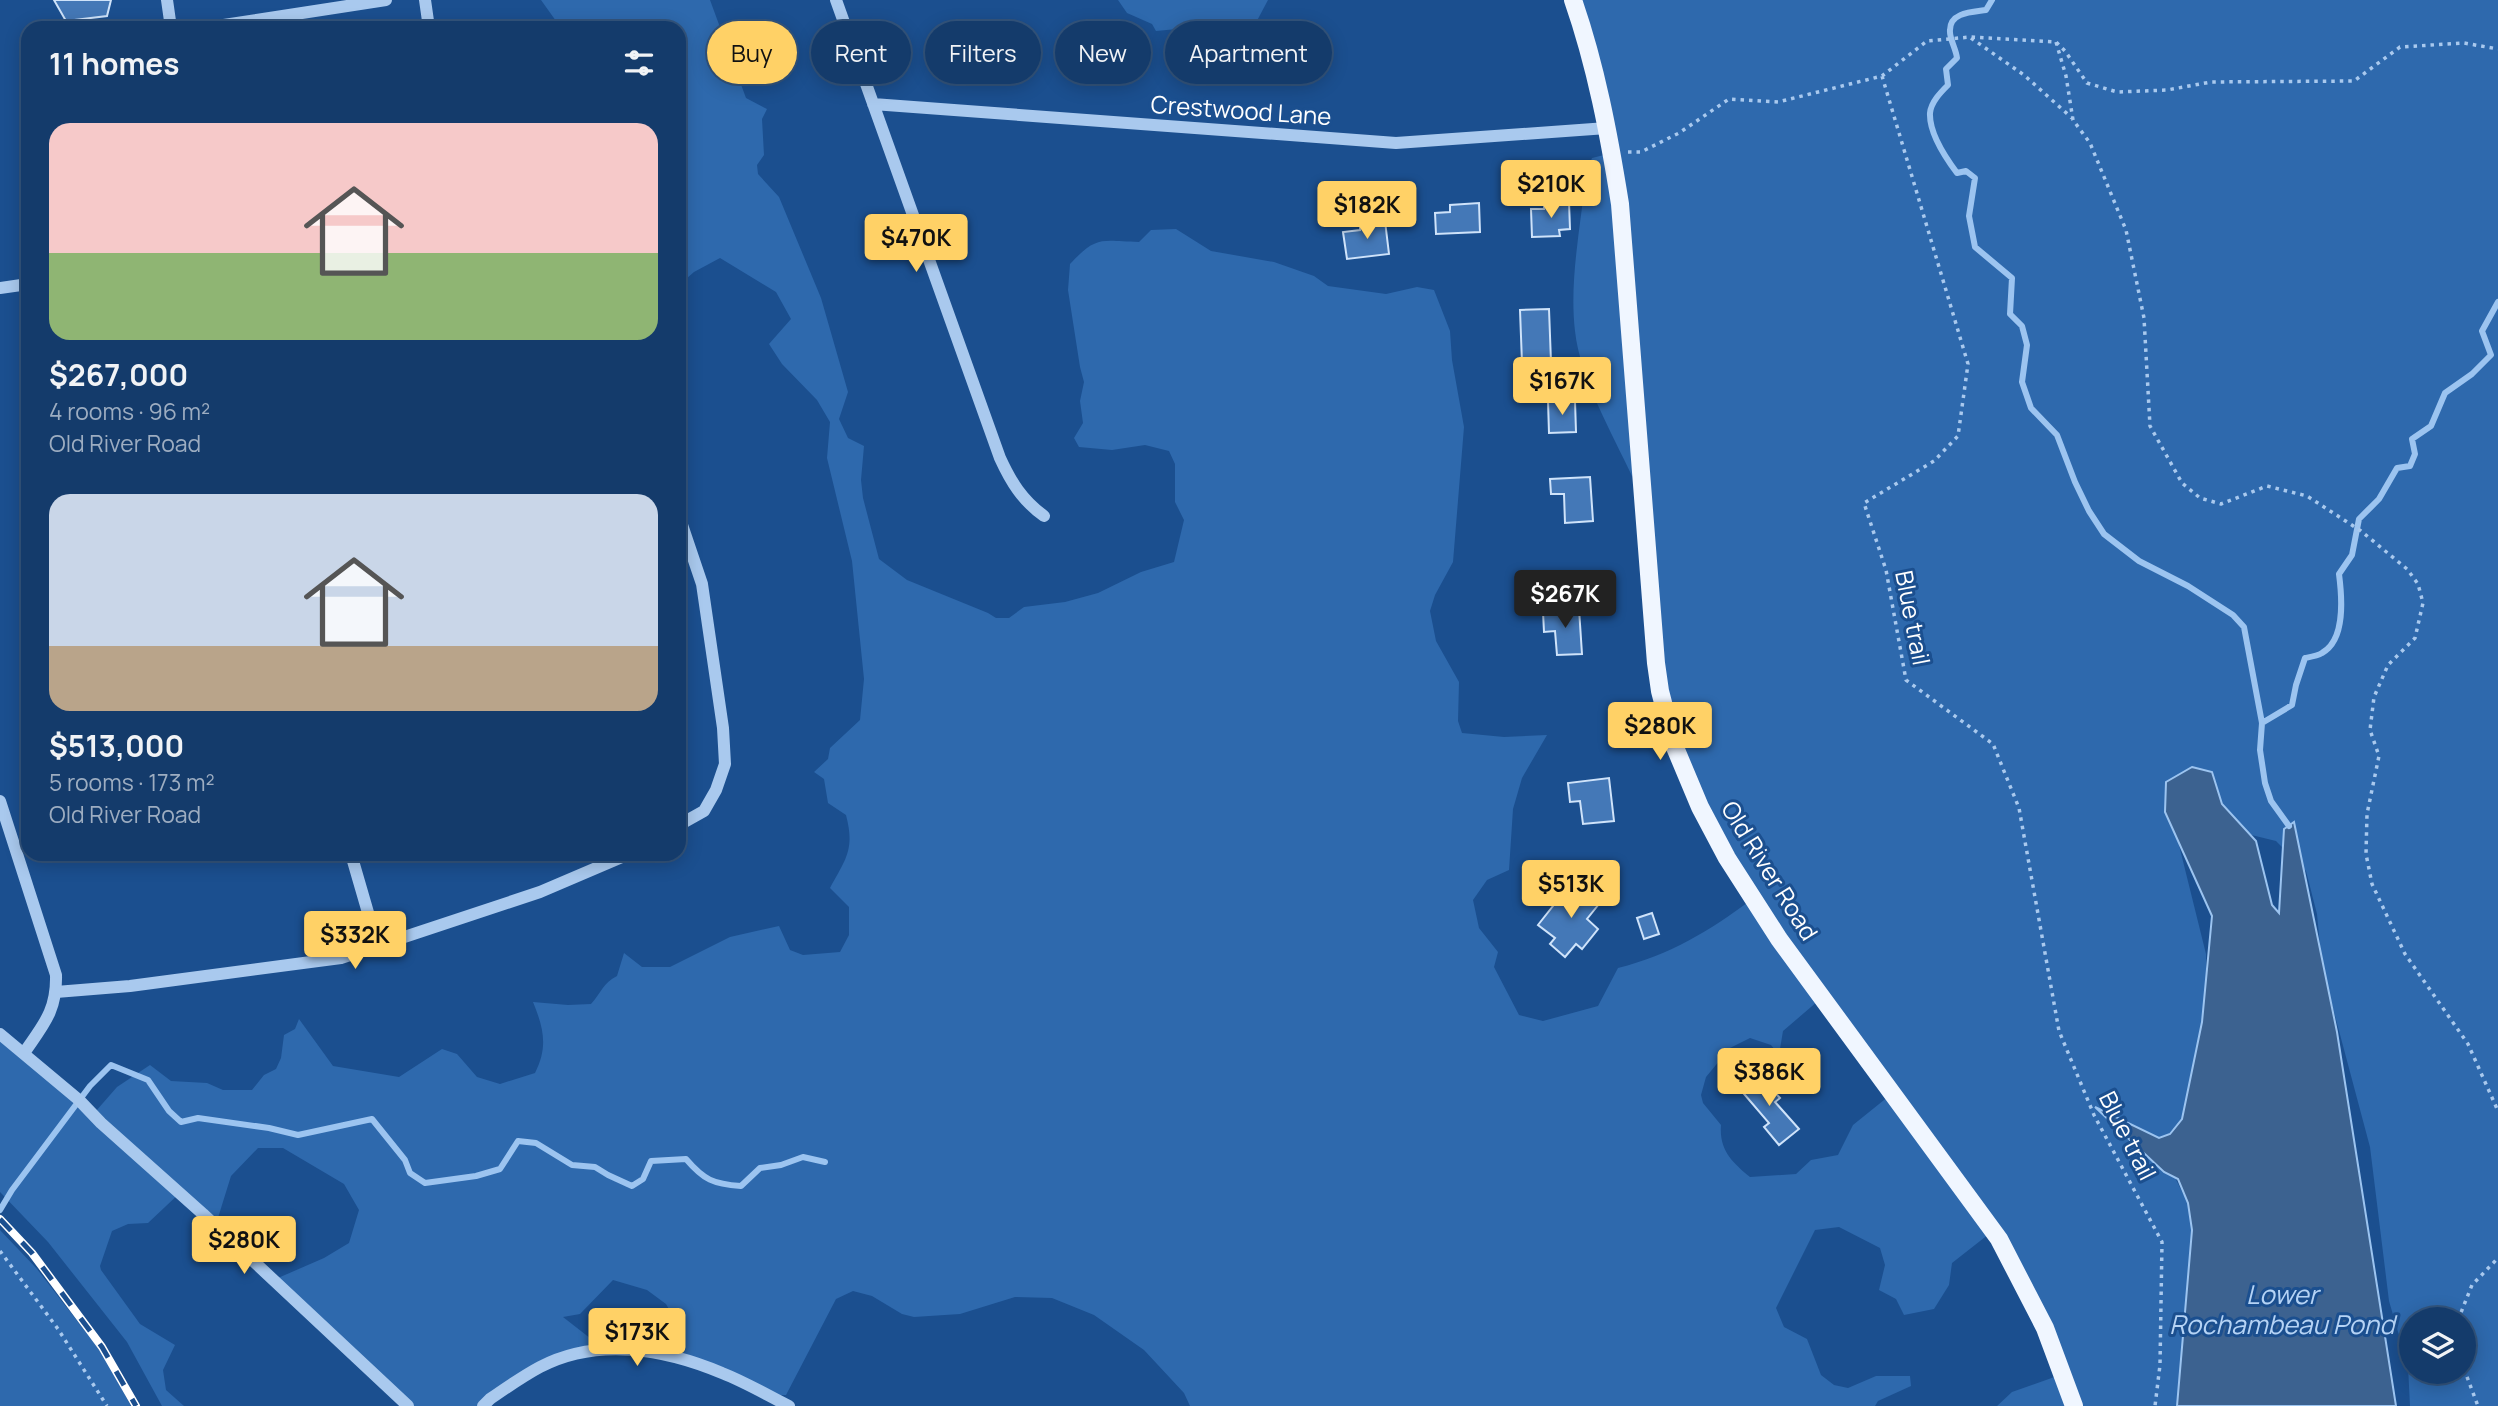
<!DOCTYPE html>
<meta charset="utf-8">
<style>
:root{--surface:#143b6b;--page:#214673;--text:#f1f3f6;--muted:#9dadc1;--line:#33557e;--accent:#ffd166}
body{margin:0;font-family:Manrope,sans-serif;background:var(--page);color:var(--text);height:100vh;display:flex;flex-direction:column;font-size:26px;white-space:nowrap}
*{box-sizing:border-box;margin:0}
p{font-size:23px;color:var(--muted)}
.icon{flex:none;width:38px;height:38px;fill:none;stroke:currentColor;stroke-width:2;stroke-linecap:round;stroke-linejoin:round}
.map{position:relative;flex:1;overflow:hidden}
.panel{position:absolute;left:21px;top:21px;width:665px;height:840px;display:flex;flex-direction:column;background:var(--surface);border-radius:21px;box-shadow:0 4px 18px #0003,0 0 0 2px var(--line)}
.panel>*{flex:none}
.top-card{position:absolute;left:707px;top:21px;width:665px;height:63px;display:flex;gap:14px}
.tools{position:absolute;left:2399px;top:1307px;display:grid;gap:14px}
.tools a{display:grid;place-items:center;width:77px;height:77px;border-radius:50%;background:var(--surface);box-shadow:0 4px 18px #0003,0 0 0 2px var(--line);font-size:35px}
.price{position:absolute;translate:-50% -60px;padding:0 16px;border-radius:7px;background:var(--accent);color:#111;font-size:23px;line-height:46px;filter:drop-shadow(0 2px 4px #0008)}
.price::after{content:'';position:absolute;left:50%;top:42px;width:21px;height:16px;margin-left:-10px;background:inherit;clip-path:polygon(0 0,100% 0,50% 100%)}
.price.on{background:#222;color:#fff}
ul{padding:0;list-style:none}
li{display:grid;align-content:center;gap:14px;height:371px;padding:0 28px}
li span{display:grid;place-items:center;height:217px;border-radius:21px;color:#555}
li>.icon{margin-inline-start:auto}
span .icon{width:126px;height:126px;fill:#fffc;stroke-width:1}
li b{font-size:30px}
h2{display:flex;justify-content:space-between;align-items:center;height:84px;padding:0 28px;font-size:30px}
.pill{padding:0 24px;border-radius:32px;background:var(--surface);box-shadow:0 4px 18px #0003,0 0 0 2px var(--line);font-size:24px;line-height:63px}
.pill.on{background:var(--accent);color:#111}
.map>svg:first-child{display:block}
</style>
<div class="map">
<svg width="2498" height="1406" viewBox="0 0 2498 1406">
<rect width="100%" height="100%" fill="#1b4f8f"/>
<path fill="#2e69ad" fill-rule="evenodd" d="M 541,0 L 710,0 L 746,98 L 767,109 L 762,119 L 764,155 L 757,165 L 758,174 L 779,197 L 821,298 L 848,392 L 839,419 L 848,438 L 864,446 L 861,480 L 863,498 L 879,559 L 907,580 L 988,613 L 996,618 L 1009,618 L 1024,607 L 1065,602 L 1098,593 L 1141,572 L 1174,562 L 1184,520 L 1175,502 L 1175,464 L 1169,451 L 1145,445 L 1112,450 L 1079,447 L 1074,438 L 1083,423 L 1080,401 L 1084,382 L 1080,367 L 1068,290 L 1070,264 C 1097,235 1101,241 1139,242 L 1151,230 L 1176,229 L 1211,251 L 1274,262 L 1314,276 L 1328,286 L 1386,294 L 1417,287 L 1434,290 L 1450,331 L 1452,360 L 1464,427 L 1453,562 L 1435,595 L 1430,611 L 1436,641 L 1459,682 L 1458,721 L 1462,733 L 1504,737 L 1547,735 L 1522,778 L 1513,809 L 1509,870 L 1487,880 L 1473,900 L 1479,928 L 1498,952 L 1494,967 L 1519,1015 L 1543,1021 L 1598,1006 L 1618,968 C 1670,955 1709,931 1751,900 L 1681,757 L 1657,665 L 1643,481 L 1632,476 C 1612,433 1580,378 1575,331 C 1569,280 1581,225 1586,174 L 1592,158 L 1612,153 L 1578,0 L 2498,0 L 2498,1406 L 2410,1406 L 2408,1366 L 2389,1301 L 2370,1147 L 2322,967 L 2317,914 L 2306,871 L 2276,841 L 2235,831 L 2178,841 L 2206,954 L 2206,1067 L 2203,1106 L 2163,1154 L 2200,1227 L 2189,1273 L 2184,1316 L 2194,1344 L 2197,1406 L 1997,1406 L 2012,1392 L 2060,1375 L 1989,1234 L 1952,1263 L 1949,1285 L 1934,1309 L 1904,1315 L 1896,1299 L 1879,1290 L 1885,1265 L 1880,1248 L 1839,1227 L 1815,1230 L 1776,1308 L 1784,1327 L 1807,1339 L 1821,1375 L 1834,1385 L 1848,1388 L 1876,1376 L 1910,1376 L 1911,1386 L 1878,1401 L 1875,1406 L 1190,1406 L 1184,1393 L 1144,1350 L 1094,1315 L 1052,1298 L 1015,1297 L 960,1314 L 914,1317 L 902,1314 L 872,1296 L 853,1291 L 836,1299 L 786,1395 L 780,1395 L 679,1352 L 681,1331 L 666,1304 L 647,1290 L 613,1280 L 580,1314 L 563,1317 L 604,1349 L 541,1366 L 483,1406 L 408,1406 L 278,1278 L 324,1258 L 349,1243 L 359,1210 L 344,1184 L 283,1148 L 258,1148 L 231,1176 L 217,1221 L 183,1190 L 148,1223 L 128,1224 L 112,1231 L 100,1266 L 101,1270 L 140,1324 L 175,1345 L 163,1370 L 166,1390 L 184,1406 L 162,1406 L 127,1342 L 48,1242 L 0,1192 L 0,1031 L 96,1111 L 117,1087 L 150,1065 L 171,1081 L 207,1083 L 223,1090 L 252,1090 L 264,1075 L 276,1069 L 281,1058 L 284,1035 L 295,1029 L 299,1019 L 333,1066 L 399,1077 L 442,1049 L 457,1054 L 477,1077 L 500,1084 L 535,1073 C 548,1047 544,1029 533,1002 L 568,1005 L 591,1004 C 601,993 603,983 617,976 L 624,953 L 642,967 L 670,967 L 730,937 L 779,926 L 790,950 L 803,955 L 840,952 L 849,935 L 849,907 L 830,888 C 846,859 855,849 846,815 L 828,803 L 824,779 L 814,772 L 828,759 L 830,748 L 860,720 L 864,679 L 852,561 L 827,458 L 830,422 L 817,400 L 782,364 L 769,344 L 791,319 L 776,292 L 720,258 L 694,272 L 679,285 L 679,28 L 561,28 ZM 1818,1001 L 1889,1096 L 1853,1125 L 1838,1155 L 1811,1160 L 1796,1174 L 1750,1177 C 1732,1162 1719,1150 1721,1125 L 1703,1103 L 1701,1095 L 1706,1077 L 1730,1048 L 1750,1038 L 1771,1045 L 1779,1055 L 1783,1031 ZM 2412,1320 L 2464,1320 L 2464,1372 L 2412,1372 Z
M 1118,0 L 1268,0 L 1251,32 L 1177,29 L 1156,31 L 1152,24 L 1127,13 Z
M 0,1230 L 37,1269 L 102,1353 L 131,1406 L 0,1406 Z"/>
<path fill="#3c6290" stroke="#9cc4f0" stroke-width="2" d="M 2192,767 L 2212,772 L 2222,804 L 2256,841 L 2272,905 L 2279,913 L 2284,829 L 2294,822 L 2337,1032 L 2396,1406 L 2177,1406 L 2192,1230 L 2188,1203 L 2178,1179 L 2164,1172 L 2095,1107 L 2159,1138 L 2170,1134 L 2182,1119 L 2202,1022 L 2212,916 L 2165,812 L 2166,782 Z"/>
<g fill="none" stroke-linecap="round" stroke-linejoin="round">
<path stroke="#9cc4f0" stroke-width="6" d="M 1992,0 L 1986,10 C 1973,12 1950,12 1950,30 C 1949,38 1956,49 1957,58 L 1946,69 L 1948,85 C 1941,92 1931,102 1930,113 C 1929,133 1945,157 1957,173 L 1966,171 L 1975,178 L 1969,216 L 1975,247 L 2012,278 L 2010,314 L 2022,326 L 2027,345 L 2022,382 L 2031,408 L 2057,435 L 2075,482 L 2089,511 L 2104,534 L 2139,561 L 2188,586 L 2233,615 L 2244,627 L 2262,723 L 2260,750 L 2265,783 L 2271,801 L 2289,826
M 2262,723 L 2292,705 L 2296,685 L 2305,658 C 2310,657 2317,656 2322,653 C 2346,640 2342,597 2339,574 L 2352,555 L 2359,519 L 2379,499 L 2397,468 L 2410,466 L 2415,454 L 2412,439 L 2431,426 L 2445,393 L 2472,374 L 2491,355 L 2482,331 L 2498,302
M 0,1210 L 12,1190 L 90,1086 L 111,1065 L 148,1080 L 169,1111 L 181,1122 L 198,1118 L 269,1128 L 298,1135 L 372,1119 L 405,1160 L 410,1173 L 425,1183 L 476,1176 L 500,1169 L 518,1141 L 536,1143 L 572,1165 L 595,1167 L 608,1175 L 632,1186 L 643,1179 L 651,1161 L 686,1159 C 704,1180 713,1184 741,1186 L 760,1168 L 781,1165 L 803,1157 L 825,1162"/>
</g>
<path fill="#4478b7" stroke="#cfe3fa" stroke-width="2" d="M 54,0 L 111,0 L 107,16 L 66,21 Z
M 1569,202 L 1570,229 L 1559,230 L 1560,236 L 1532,237 L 1531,209 L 1544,209 L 1544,203 Z
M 1479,203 L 1480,232 L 1436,234 L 1435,213 L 1450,212 L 1450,205 Z
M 1385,221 L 1389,254 L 1347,259 L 1343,232 L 1360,230 L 1360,223 Z
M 1549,309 L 1551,362 L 1522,363 L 1520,310 Z
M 1548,401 L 1575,401 L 1576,432 L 1549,433 Z
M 1590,477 L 1593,521 L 1565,523 L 1564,494 L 1551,494 L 1550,479 Z
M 1579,609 L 1582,654 L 1557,655 L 1555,631 L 1544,632 L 1543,612 Z
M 1609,778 L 1614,821 L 1583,824 L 1580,801 L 1570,802 L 1568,783 Z
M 1572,882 L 1599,904 L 1587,919 L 1598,929 L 1582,949 L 1576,944 L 1565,957 L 1550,944 L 1555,938 L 1538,925 Z
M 1652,913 L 1659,934 L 1644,939 L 1637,918 Z
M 1757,1072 L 1780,1098 L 1775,1102 L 1799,1129 L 1779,1145 L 1764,1127 L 1769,1123 L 1739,1088 Z"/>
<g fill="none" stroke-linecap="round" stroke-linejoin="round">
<path stroke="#a9c9ee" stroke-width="3.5" stroke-dasharray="3.5 5" stroke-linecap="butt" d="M 1971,38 L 2024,75 L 2072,118
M 2056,42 L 2066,76 L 2073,120 L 2090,143 L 2126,230 L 2144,318 L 2150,426 L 2182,483 L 2200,498 L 2221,504 L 2267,486 L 2307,496 L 2361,531 L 2407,569 L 2418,584 L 2423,603 L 2415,638 L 2388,665 L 2374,697 L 2370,730 L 2379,756 L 2367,814 L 2366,854 L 2372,884 L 2405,954 L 2468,1044 L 2498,1111
M 1882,76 L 1968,364 L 1958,436 L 1934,461 L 1864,503 L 1886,570 L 1906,680 L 1993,744 L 2019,808 L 2059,1031 L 2094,1115 L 2162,1242 L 2160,1365 L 2155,1406
M 1628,152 L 1641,152 L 1679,133 L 1729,99 L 1778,102 L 1882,76 L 1927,41 L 1970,37 L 2056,42 L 2065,51 L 2087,83 L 2117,92 L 2167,90 L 2211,82 L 2354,81 L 2400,47 L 2464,43 L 2498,49
M 0,1251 L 58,1329 L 107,1406
M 2458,1320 L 2472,1285 L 2498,1258
M 2464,1369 L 2478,1406"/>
<path stroke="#a9c9ee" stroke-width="12" d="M 167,0 L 171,28
M 425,0 L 429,28
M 836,0 L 1000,458 C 1011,482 1022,500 1044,516
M 204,28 L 386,0
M 873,104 L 1396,143 L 1607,128
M 0,288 L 28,284
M 679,516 L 702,584 L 723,728 L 725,764 L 716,790 L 704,811 L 679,825
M 0,801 L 56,975 C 57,1011 43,1025 24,1053
M 351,854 L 378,947
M 56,992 L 130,986 L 341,958 L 540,892 L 629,854
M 0,1034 L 79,1100 L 101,1123 L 203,1214 L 408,1406
M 483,1406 L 490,1399 C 506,1388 523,1376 540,1367 C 597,1337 665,1349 722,1373 C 745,1382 767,1395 789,1406"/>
<path stroke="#f0f6ff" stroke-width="18" d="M 1573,0 C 1596,66 1609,135 1620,204 L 1656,663 L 1660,691 L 1674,745 L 1700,807 L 1727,858 L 1779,939 L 1999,1239 L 2045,1328 L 2074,1406"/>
<defs>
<path id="rail" d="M 0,1219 L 32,1253 L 102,1347 L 136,1406"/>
</defs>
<use href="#rail" stroke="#fff" stroke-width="8"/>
<use href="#rail" stroke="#1b4f8f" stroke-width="5" stroke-dasharray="16" stroke-linecap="butt"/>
</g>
<g text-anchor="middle" stroke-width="6" stroke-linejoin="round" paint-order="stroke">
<g font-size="24" fill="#fff" stroke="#1b4f8f">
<text transform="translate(1241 111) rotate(4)" y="8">Crestwood Lane</text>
<text transform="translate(1912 618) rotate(79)" y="8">Blue trail</text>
<text transform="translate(1769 871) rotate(58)" y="8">Old River Road</text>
<text transform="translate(2127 1136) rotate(63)" y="8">Blue trail</text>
</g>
<g font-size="26" font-style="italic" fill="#b5d3f5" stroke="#1b4f8f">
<text x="2282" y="1304">Lower<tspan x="2282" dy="30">Rochambeau Pond</tspan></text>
</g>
</g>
</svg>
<div class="tools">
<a><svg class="icon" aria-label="layers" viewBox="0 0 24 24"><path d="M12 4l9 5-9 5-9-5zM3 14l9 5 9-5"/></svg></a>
</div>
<b class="price" style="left:1551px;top:220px">$210K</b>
<b class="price" style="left:1367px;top:241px">$182K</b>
<b class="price" style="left:916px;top:274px">$470K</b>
<b class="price" style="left:1562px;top:417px">$167K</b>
<b class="price on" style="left:1565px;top:630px">$267K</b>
<b class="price" style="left:1660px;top:762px">$280K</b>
<b class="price" style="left:1571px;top:920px">$513K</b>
<b class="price" style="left:355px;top:971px">$332K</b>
<b class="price" style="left:1769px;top:1108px">$386K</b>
<b class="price" style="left:244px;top:1276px">$280K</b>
<b class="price" style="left:637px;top:1368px">$173K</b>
<div class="top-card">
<a class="pill on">Buy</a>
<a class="pill">Rent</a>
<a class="pill">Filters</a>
<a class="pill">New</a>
<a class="pill">Apartment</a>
</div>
<section class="panel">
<h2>11 homes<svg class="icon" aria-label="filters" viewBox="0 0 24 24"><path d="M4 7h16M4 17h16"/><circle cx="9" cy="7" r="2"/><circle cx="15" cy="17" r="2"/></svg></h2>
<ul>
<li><span style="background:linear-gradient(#f6c9c9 60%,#8fb573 0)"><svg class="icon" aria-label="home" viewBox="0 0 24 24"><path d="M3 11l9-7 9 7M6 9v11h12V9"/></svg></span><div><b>$267,000</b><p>4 rooms · 96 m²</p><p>Old River Road</p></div></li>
<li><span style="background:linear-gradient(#c9d6e8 70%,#b9a48a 0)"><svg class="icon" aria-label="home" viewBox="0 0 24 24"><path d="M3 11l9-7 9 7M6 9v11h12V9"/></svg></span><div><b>$513,000</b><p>5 rooms · 173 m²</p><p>Old River Road</p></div></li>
</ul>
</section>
</div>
